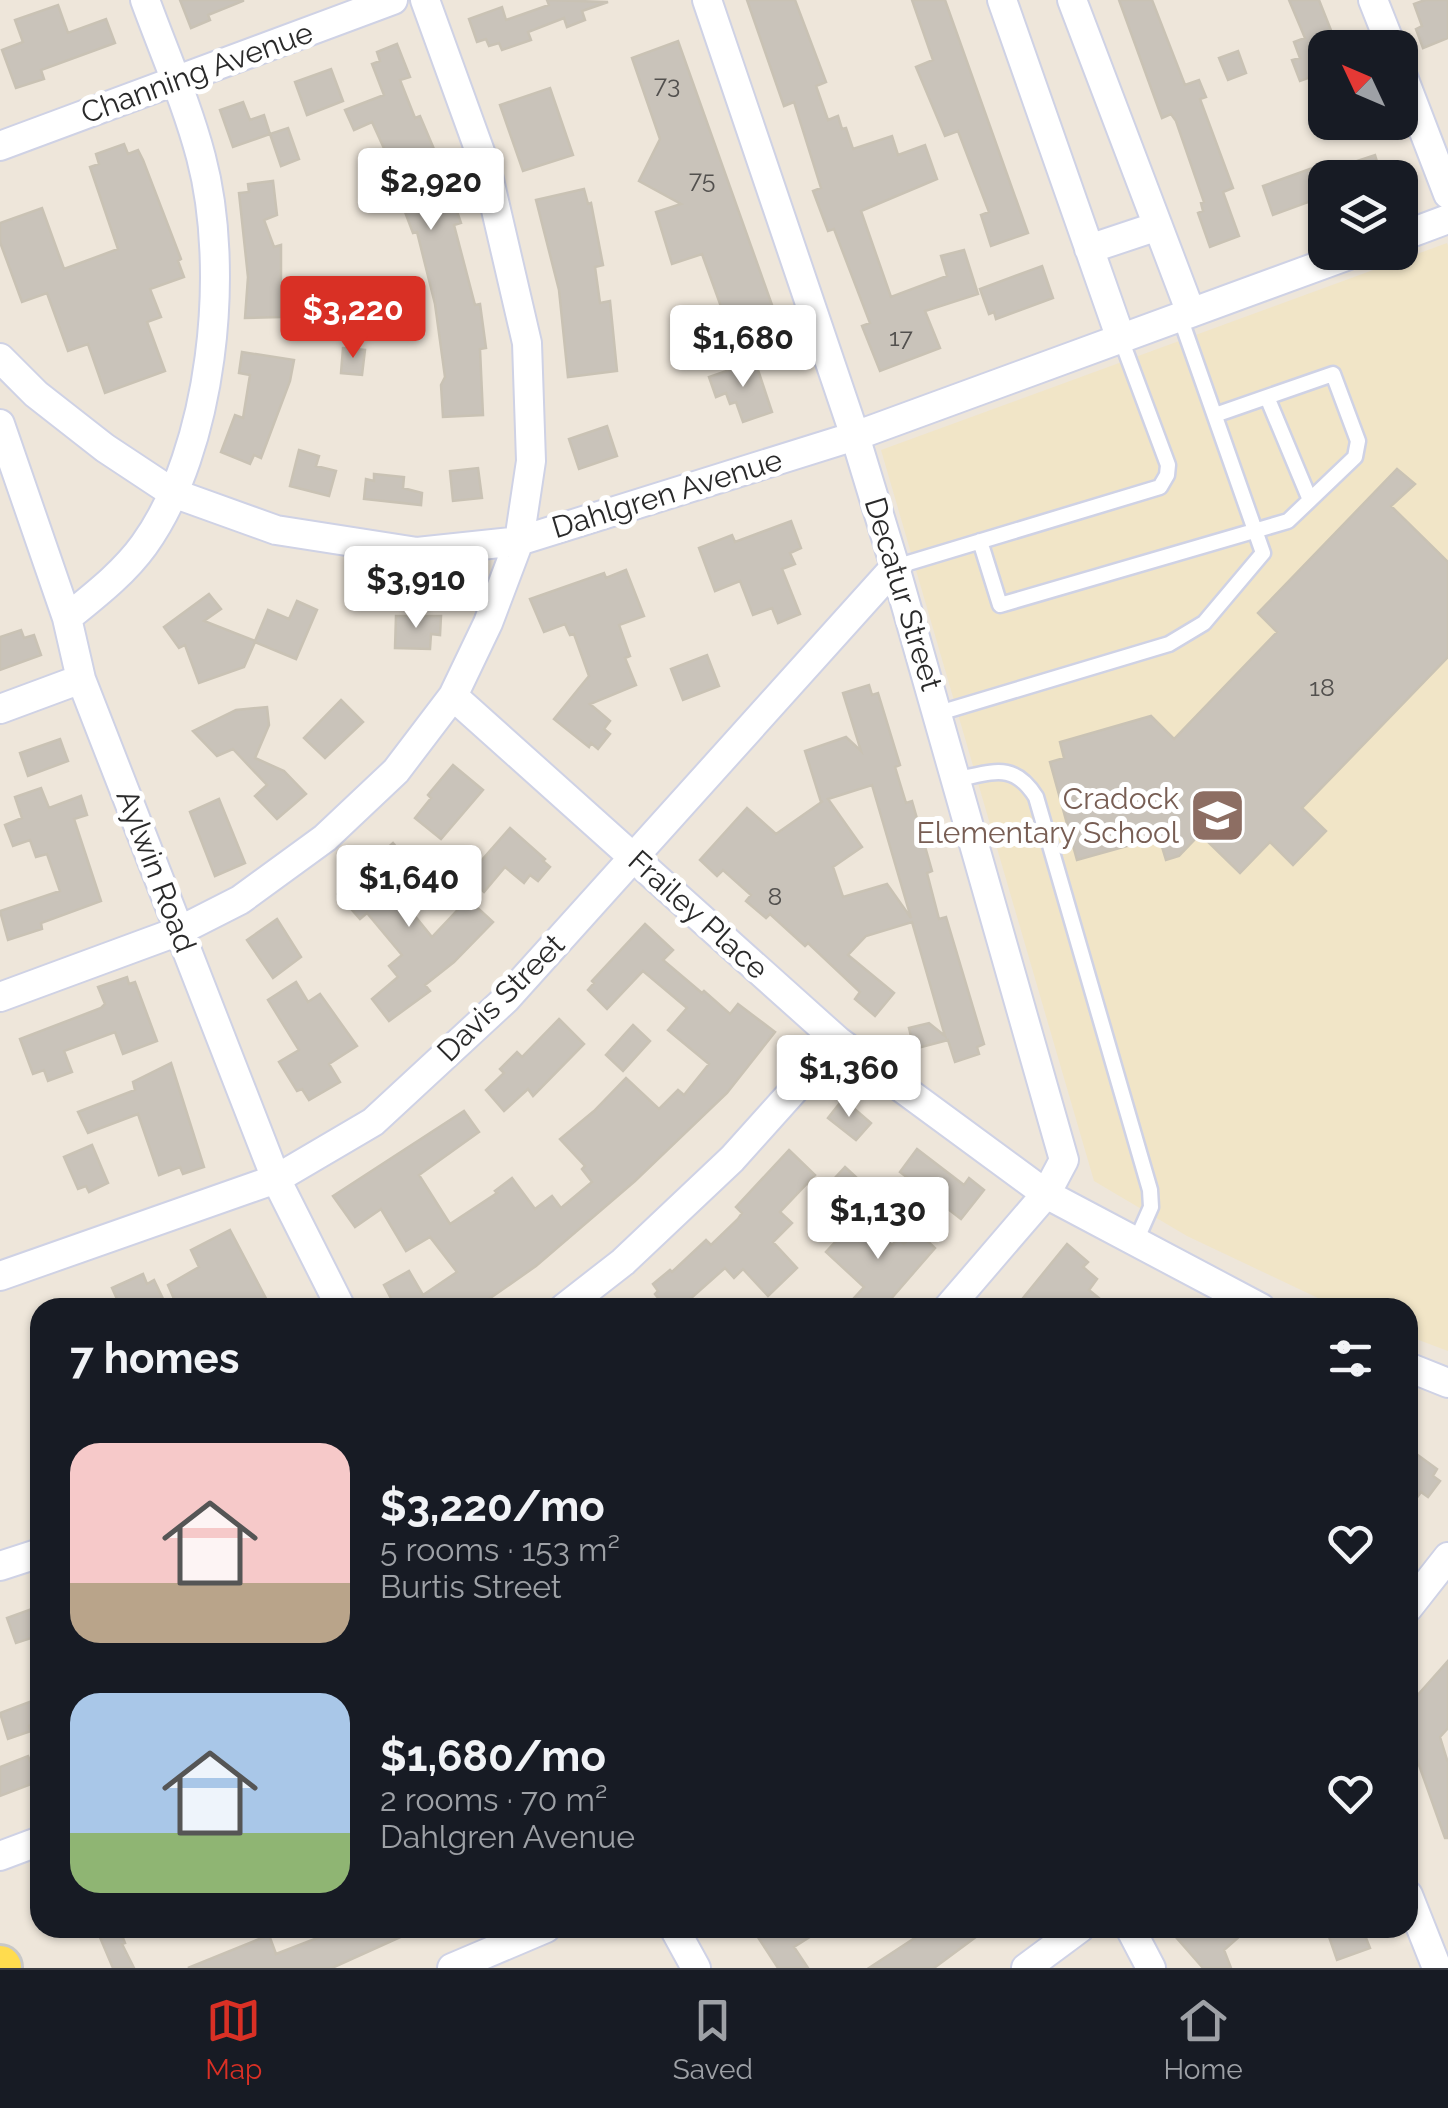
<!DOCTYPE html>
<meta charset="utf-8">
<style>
:root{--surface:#171b24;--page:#20242c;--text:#f1f3f6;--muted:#9ea1a6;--line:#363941;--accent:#d93025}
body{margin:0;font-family:Raleway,sans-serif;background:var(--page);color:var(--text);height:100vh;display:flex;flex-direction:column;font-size:38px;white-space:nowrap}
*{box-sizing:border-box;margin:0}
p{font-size:32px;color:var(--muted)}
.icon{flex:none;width:55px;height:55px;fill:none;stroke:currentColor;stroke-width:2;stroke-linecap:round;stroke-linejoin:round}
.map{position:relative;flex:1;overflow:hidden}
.panel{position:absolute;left:30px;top:1298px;width:1388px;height:640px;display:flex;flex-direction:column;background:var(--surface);border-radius:30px;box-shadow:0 2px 8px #0004}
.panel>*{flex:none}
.needle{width:65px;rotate:314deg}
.buttons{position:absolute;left:1308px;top:30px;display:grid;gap:20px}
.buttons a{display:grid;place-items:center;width:110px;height:110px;border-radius:20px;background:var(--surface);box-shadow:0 2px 8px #0004;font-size:50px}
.price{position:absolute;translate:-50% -85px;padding:0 22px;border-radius:10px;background:#fff;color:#222;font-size:32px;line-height:65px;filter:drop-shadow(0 2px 5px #0008)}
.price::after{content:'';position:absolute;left:50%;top:60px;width:30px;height:22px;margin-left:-15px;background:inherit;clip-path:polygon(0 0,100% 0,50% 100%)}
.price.current{background:var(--accent);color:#fff}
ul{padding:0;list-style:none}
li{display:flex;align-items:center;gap:30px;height:250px;padding:0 40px}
li span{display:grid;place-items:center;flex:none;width:280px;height:200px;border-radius:30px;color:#555}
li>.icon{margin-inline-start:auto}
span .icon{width:120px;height:120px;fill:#fffc;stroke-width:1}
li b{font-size:42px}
h2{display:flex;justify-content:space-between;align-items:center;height:120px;padding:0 40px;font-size:42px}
.tab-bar{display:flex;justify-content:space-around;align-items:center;height:140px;border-top:2px solid var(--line);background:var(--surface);font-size:28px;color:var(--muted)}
.tab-bar a{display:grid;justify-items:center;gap:5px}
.tab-bar .current{color:var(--accent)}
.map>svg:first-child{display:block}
</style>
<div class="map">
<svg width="1448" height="1968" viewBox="0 0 1448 1968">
<rect width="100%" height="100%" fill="#eee6da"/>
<path fill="#f1e5c7" d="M 1447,243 L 1448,246 L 1448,1351 L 1408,1336 L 1408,1308 L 1337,1307 L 1187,1236 L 1094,1181 L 881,450 Z"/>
<path fill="#c9c3ba" stroke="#c9c2b4" stroke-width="2.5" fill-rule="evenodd" d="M 180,0 L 243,0 L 243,1 L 208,15 L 210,20 L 191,28 Z
M 547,0 L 608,2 L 582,11 L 585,20 L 567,27 L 564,18 L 528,32 L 531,40 L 502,50 L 499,43 L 489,46 L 486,39 L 477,42 L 469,19 L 502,7 L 506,20 L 549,5 Z
M 747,0 L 795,0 L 826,82 L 816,86 L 828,120 L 838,116 L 842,129 L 846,128 L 853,149 L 892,136 L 898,155 L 925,145 L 937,179 L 861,211 L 891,297 L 947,276 L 941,256 L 964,250 L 978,294 L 925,311 L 940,348 L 880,371 L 862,326 L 870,323 L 834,229 L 828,231 L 813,191 L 821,188 L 794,102 L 784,106 Z
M 912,0 L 945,0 L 1028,233 L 991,246 L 981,215 L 989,212 L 958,131 L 945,136 L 916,67 L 933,60 Z
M 1119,0 L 1152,0 L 1185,85 L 1199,80 L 1206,97 L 1200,99 L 1233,188 L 1223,192 L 1239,236 L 1210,247 L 1198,213 L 1203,211 L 1201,203 L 1204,202 L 1176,121 L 1171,114 L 1162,118 Z
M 1289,0 L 1319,0 L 1338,48 L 1325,48 L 1325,87 L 1319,74 L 1300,81 L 1292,60 L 1300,58 L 1294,42 L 1305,38 Z
M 1425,0 L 1448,0 L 1448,38 L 1423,48 L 1416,29 L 1422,26 L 1414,4 Z
M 58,5 L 68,33 L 106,19 L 115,43 L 41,70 L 44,79 L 16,88 L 2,50 L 23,42 L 15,20 Z
M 678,41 L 772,305 L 766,307 L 767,312 L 728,326 L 702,254 L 672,264 L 656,212 L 681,204 L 639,181 L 660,139 L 632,58 Z
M 397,44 L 410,77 L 400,80 L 415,118 L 420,116 L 442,168 L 461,223 L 454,225 L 475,305 L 480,304 L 486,348 L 480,349 L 483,415 L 443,417 L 441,385 L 445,377 L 435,304 L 417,232 L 413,233 L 402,204 L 414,200 L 402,164 L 393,168 L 372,122 L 354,130 L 345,110 L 384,95 L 372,64 L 380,61 L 377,52 Z
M 1238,51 L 1246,73 L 1228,80 L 1219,58 Z
M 331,69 L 343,101 L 307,115 L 295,82 Z
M 550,88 L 573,155 L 523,171 L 500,105 Z
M 243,102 L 250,120 L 264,115 L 270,134 L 233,147 L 220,110 Z
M 288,128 L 299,159 L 281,166 L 270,134 Z
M 124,144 L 128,154 L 138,150 L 143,160 L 181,259 L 178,261 L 184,277 L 150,289 L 161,317 L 147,322 L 165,371 L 105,393 L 88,344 L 68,351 L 47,293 L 22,302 L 0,242 L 0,223 L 42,208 L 64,269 L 118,249 L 90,167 L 99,164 L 96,154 Z
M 1375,155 L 1382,178 L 1325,178 L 1325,196 L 1273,215 L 1263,186 L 1318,166 L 1321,173 Z
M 273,181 L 277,215 L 264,220 L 274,247 L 281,245 L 281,317 L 245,318 L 248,277 L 239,193 L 249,192 L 248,184 Z
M 584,189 L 588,204 L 591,203 L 603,265 L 595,267 L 600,303 L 610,301 L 617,371 L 568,377 L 559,290 L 536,200 Z
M 1042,266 L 1053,298 L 996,319 L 994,312 L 989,314 L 980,289 Z
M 355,286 L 356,313 L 334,314 L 333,287 Z
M 343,348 L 365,350 L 362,375 L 341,373 Z
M 242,352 L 294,360 L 290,381 L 261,458 L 254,455 L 250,464 L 221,452 L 235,415 L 243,418 L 250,375 L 239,373 Z
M 755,361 L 772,412 L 743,422 L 736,402 L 730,404 L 726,393 L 716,397 L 709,377 Z
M 607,426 L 617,456 L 579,469 L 569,439 Z
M 299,450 L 319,456 L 316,466 L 336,471 L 329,496 L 290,486 Z
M 478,468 L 482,498 L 453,501 L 450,471 Z
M 1397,469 L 1415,484 L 1391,506 L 1448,562 L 1448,657 L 1302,808 L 1326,831 L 1293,865 L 1270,842 L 1240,873 L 1200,834 L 1179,856 L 1166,860 L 1159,837 L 1077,860 L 1050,762 L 1064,758 L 1060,742 L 1151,716 L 1174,739 L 1277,632 L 1258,613 Z
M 374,474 L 404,477 L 403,488 L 422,493 L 421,505 L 364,499 L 366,479 L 374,481 Z
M 791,521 L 801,548 L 790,553 L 795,564 L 782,569 L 800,614 L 778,623 L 772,608 L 753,615 L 740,581 L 715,591 L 699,548 L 732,535 L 735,542 Z
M 626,570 L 644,616 L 619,625 L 630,656 L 625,658 L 636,685 L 590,704 L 610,721 L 604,729 L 610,734 L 598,749 L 591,743 L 589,747 L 554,719 L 589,676 L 574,634 L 570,635 L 565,624 L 544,632 L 530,599 L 604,573 L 606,578 Z
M 209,594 L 221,609 L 204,621 L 255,641 L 268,610 L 289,619 L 297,601 L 317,610 L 296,659 L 255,642 L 244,667 L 199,683 L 185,645 L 179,648 L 164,627 Z
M 396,616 L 441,616 L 440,635 L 431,634 L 430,649 L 395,648 Z
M 21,630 L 24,638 L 34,635 L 41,655 L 0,670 L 0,637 Z
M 707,655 L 719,686 L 683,700 L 671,669 Z
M 869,685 L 872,695 L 878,693 L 900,765 L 895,767 L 906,803 L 912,801 L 932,871 L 927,873 L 939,919 L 946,917 L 984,1044 L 977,1047 L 979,1054 L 955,1062 L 948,1040 L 914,1049 L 909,1028 L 929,1023 L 945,1036 L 912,922 L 866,936 L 848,955 L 894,993 L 875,1016 L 855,999 L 860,992 L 808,943 L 805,946 L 770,914 L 766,918 L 746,901 L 751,895 L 723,870 L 717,876 L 700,860 L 747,808 L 776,834 L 823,801 L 821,802 L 805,751 L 846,737 L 861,751 L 843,693 ZM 872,785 L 911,918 L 887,884 L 843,897 L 833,867 L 862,847 L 828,799 Z
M 341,700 L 363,722 L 325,758 L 304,738 Z
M 267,707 L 269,725 L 255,758 L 284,771 L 306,794 L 277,819 L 255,796 L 267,785 L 233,749 L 217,756 L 193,731 L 236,710 Z
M 60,739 L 68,761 L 28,776 L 20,753 Z
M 453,765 L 483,790 L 441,839 L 415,818 L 431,798 L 428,795 Z
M 41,788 L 49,808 L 81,796 L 87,815 L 74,819 L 101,901 L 41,923 L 42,929 L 8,940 L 0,911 L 60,891 L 47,854 L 36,857 L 30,840 L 13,846 L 5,825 L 22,818 L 15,797 Z
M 219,799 L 245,863 L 215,876 L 190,812 Z
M 510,828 L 545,859 L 543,861 L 550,867 L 538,881 L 530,875 L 524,883 L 505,867 L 484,892 L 467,877 Z
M 393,843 L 416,870 L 393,889 L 432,937 L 468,899 L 493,922 L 454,962 L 425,985 L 430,991 L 389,1021 L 372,999 L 398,977 L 389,966 L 402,955 L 367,913 L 360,919 L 338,894 L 352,881 L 348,877 L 365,862 L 368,865 Z
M 277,919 L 301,957 L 273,978 L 247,940 Z
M 645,924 L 673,950 L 663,960 L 702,993 L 704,991 L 730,1014 L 738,1004 L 775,1032 L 727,1093 L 635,1181 L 536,1266 L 476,1308 L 396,1308 L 384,1285 L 409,1271 L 423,1295 L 457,1272 L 430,1237 L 406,1251 L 381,1209 L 355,1227 L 333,1196 L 464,1111 L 479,1132 L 419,1175 L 450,1224 L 497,1193 L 495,1191 L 512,1178 L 535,1209 L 552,1196 L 561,1208 L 592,1182 L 582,1169 L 585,1166 L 560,1139 L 594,1111 L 626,1078 L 659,1109 L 678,1090 L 684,1095 L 709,1064 L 668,1030 L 687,1008 L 643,971 L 607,1009 L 588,990 L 594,983 L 592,981 Z
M 127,977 L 129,984 L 135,982 L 157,1041 L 123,1054 L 115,1032 L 64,1051 L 72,1072 L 48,1081 L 44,1070 L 33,1074 L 20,1039 L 101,1008 L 105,1004 L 98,987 Z
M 296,982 L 308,1002 L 320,994 L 357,1046 L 329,1064 L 340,1082 L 309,1100 L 302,1089 L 297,1091 L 279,1062 L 299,1050 L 268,1000 Z
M 559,1019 L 584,1044 L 533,1096 L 528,1089 L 504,1111 L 486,1090 L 504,1073 L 500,1069 L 517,1052 L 522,1057 Z
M 633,1025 L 650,1041 L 623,1071 L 606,1055 Z
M 171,1063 L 204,1167 L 183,1174 L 180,1167 L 159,1175 L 138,1114 L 88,1133 L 78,1112 L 135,1090 L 133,1082 Z
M 843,1099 L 871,1123 L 856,1140 L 828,1118 Z
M 92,1145 L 108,1183 L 89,1192 L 86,1186 L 78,1189 L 64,1157 Z
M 917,1149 L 964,1185 L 969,1178 L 984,1190 L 961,1219 L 900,1172 Z
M 789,1150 L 815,1175 L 780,1212 L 792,1223 L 773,1242 L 797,1268 L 768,1296 L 743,1269 L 734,1278 L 725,1268 L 680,1308 L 666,1308 L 655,1294 L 658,1291 L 653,1284 L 670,1270 L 672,1272 L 706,1240 L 711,1245 L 738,1219 L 742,1213 L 736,1207 Z
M 845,1167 L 870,1190 L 847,1215 L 822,1192 Z
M 860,1215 L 892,1245 L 898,1239 L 904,1244 L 916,1230 L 935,1248 L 883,1308 L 845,1308 L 864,1287 L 826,1252 Z
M 230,1230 L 271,1308 L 178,1308 L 168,1285 L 199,1267 L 191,1250 Z
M 1067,1244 L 1088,1262 L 1083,1267 L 1097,1279 L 1089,1290 L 1111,1308 L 1015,1308 Z
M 143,1274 L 147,1284 L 154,1280 L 164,1301 L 149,1308 L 121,1308 L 112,1288 Z
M 1415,1453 L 1437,1469 L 1433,1476 L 1440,1481 L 1428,1497 L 1421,1492 L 1408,1510 L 1408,1463 Z
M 40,1606 L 40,1635 L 16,1643 L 7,1618 Z
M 1448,1661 L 1448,1728 L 1440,1737 L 1448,1763 L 1448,1838 L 1445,1838 L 1414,1751 L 1408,1758 L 1408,1706 Z
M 40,1698 L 40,1722 L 29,1726 L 31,1731 L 8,1739 L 0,1713 Z
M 28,1756 L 39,1781 L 0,1796 L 0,1767 Z
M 96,1928 L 119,1928 L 125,1943 L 122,1944 L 134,1968 L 113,1968 Z
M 343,1928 L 418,1929 L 332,1968 L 188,1968 L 269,1935 L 276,1954 Z
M 752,1928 L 824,1928 L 794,1947 L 808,1968 L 778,1968 Z
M 930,1928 L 988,1928 L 934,1968 L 869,1968 Z
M 1168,1928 L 1249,1928 L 1224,1950 L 1231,1968 L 1203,1968 Z
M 1326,1928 L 1362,1928 L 1370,1948 L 1337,1960 Z"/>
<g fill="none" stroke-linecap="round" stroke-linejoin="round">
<defs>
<path id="service" d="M 1267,397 L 1310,500
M 980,541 L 1000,605 L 1288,521 L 1355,457 L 1358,441 L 1333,374 L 1215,415
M 895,567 L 1160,487 L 1167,475 L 1168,465 L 1121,339
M 939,713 L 1169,644 L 1204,623 L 1263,553 L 1180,317
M 958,779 C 994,772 1014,762 1036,797 L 1150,1190 L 1151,1207 L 1136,1241"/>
<path id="minor" d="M 707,0 L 855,436 L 895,567 L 1064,1160 L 1046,1194 L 948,1308
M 1002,0 L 1121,339
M 1072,0 L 1191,313
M 1373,0 L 1392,48
M 1400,69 L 1448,194
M 0,146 L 393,0
M 1400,237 L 1448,219
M 1089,249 L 1158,226
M 0,358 L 36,394 L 105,448 L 173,493 L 276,530 L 417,552 L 519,541 L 855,436 L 1357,252
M 0,424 L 67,618 L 81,679 L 276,1179 L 341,1308
M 67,618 C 94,596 123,574 144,545 C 213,449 231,270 201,157 C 187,104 164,52 145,0
M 453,696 L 838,1041 L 1046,1194 L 1261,1308
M 0,709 L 81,679
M 0,997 L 179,931 L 240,900 L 325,838 L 396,771 L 453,696 L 488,623 L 519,541 L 531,461 L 527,343 L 487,171 L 425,0
M 0,1276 L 276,1179 L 373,1122 L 506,999 L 895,567
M 564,1308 L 623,1262 L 732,1159 L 838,1041
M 1408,1367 L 1448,1383
M 0,1566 L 40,1553
M 1408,1608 L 1448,1557
M 0,1856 L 40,1841
M 1408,1895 L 1437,1968
M 674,1928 L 696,1968
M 1130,1928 L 1151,1968
M 452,1968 L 546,1928
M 1026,1968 L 1080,1928"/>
<path id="primary" d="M 0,1967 L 0,1968"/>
</defs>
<use href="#service" stroke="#cfd2e5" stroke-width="19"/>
<use href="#minor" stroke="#cfd2e5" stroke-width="32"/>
<use href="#primary" stroke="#c8c8c8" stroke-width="48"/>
<use href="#service" stroke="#fff" stroke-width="14"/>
<use href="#minor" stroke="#fff" stroke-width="28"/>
<use href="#primary" stroke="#ffdc4e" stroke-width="42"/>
</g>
<defs>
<symbol id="school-square" viewBox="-11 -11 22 22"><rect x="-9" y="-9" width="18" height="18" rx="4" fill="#8d6e63" stroke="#fff"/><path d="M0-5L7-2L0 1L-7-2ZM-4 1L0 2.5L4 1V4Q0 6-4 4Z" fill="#fff"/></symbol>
</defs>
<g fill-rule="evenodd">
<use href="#school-square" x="1186" y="784" width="63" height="63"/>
</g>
<g text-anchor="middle" stroke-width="10" stroke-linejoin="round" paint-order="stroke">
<g font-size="25" fill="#52504e">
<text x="667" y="93">73</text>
<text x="702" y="188">75</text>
<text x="901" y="346">17</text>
<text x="1322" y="696">18</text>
<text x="775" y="905">8</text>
</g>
<g font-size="30" fill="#2a2a2a" stroke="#fff">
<text transform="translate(197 73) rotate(-20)" y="10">Channing Avenue</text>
<text transform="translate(667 494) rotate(-17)" y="10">Dahlgren Avenue</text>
<text transform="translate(903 594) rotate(73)" y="10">Decatur Street</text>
<text transform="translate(156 871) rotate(69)" y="10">Aylwin Road</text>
<text transform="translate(698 915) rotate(42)" y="10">Frailey Place</text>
<text transform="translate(501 998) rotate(-45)" y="10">Davis Street</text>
</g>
<g font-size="30" fill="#785e54" stroke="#fff" text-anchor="end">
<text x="1179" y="809">Cradock<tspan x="1179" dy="34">Elementary School</tspan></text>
</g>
</g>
</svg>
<div class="buttons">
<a><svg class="needle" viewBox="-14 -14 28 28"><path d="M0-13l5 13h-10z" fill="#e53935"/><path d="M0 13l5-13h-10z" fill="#9ea1a6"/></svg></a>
<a><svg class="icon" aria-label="layers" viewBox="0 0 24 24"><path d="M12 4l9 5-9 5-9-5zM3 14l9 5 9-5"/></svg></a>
</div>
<b class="price" style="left:431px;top:233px">$2,920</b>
<b class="price current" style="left:353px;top:361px">$3,220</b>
<b class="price" style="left:743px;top:390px">$1,680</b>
<b class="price" style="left:416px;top:631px">$3,910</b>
<b class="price" style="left:409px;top:930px">$1,640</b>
<b class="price" style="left:849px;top:1120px">$1,360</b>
<b class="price" style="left:878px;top:1262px">$1,130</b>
<section class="panel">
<h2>7 homes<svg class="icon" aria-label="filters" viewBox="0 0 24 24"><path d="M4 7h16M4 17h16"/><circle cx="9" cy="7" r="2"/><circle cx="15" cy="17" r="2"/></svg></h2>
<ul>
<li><span style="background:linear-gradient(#f6c9c9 70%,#b9a48a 0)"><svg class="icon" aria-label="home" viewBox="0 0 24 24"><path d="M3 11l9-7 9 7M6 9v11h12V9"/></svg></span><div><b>$3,220/mo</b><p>5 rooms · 153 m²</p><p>Burtis Street</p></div><svg class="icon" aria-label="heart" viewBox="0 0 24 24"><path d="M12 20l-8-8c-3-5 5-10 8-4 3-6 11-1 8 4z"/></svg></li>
<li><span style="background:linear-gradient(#a9c7e8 70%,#8fb573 0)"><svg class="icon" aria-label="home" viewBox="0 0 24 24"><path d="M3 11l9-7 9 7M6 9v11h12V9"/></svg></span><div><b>$1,680/mo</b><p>2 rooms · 70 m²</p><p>Dahlgren Avenue</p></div><svg class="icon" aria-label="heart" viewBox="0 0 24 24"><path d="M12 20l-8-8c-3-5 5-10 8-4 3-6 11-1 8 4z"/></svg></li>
</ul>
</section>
</div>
<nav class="tab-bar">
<a class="current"><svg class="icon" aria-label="map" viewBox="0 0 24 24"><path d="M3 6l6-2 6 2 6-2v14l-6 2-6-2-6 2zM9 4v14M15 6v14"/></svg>Map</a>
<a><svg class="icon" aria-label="saved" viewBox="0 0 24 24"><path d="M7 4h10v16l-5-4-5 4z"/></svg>Saved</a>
<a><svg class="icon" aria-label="home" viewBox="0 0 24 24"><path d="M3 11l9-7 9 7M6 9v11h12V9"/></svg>Home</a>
</nav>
